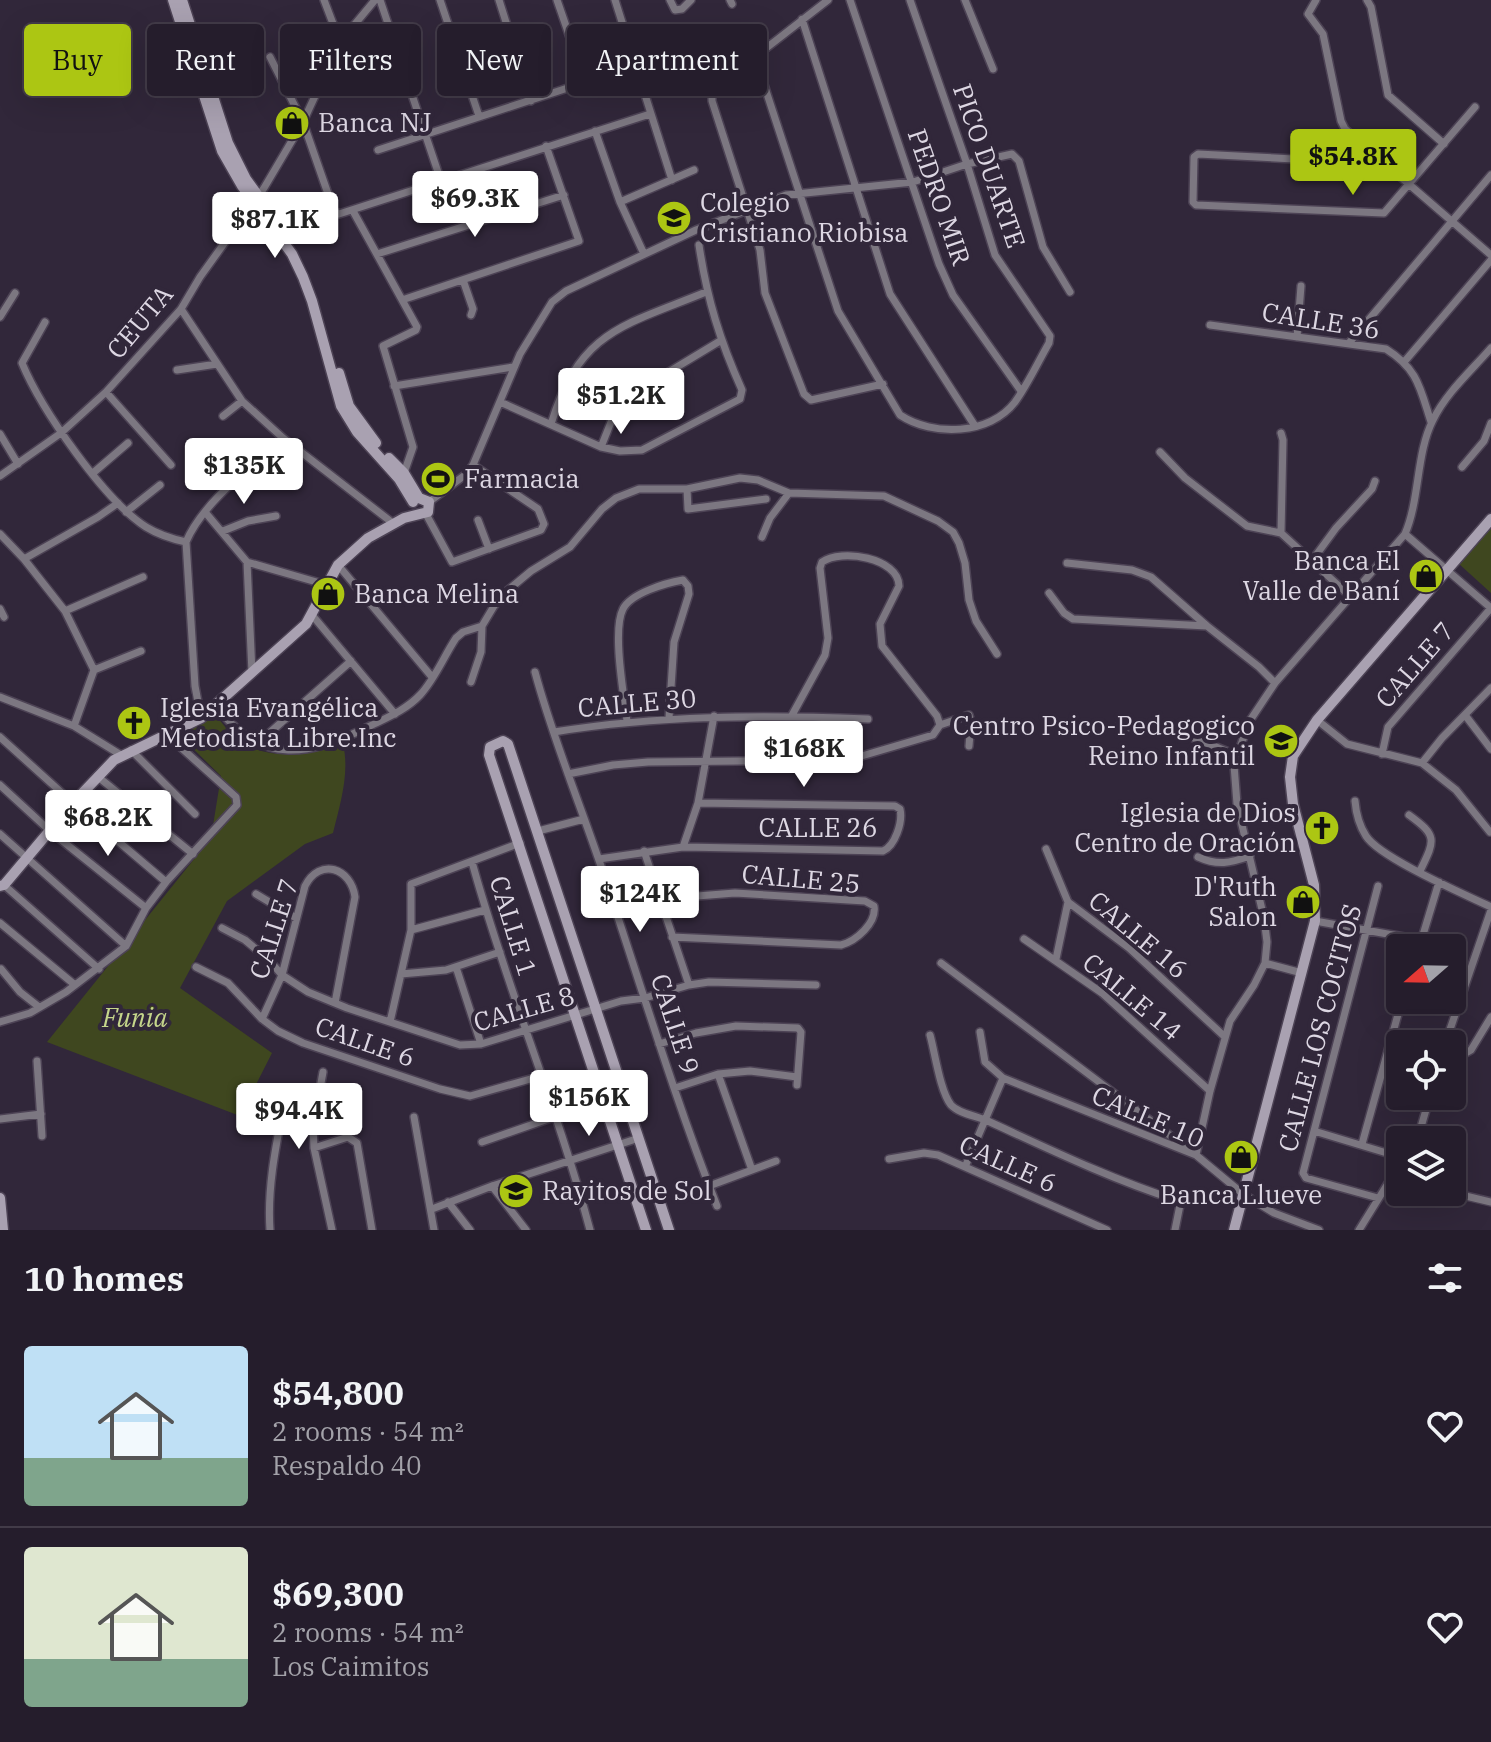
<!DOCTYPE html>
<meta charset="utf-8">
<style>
:root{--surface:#251d2c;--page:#2d2634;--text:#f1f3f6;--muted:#a3a2a9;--line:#423b48;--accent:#acc613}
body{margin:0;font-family:"IBM Plex Serif",serif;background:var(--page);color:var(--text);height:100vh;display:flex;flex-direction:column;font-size:30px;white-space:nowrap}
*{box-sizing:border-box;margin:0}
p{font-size:26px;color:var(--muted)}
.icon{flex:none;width:44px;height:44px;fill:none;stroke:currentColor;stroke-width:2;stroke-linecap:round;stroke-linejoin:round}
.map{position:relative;height:1230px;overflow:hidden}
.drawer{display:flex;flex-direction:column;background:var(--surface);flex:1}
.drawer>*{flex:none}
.hud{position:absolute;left:24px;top:24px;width:800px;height:72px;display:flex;gap:16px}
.needle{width:52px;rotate:250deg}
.controls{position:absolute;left:1386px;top:934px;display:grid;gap:16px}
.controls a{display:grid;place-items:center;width:80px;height:80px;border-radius:8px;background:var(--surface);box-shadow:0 8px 32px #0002,0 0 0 2px var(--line);font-size:40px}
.price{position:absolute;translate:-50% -68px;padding:0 18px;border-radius:8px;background:#fff;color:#222;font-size:26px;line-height:52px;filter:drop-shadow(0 2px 4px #0008)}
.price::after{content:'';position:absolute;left:50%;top:48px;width:24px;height:18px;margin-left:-12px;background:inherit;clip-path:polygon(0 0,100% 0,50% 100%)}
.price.current{background:var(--accent);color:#111}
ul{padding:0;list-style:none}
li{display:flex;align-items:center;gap:24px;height:200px;padding:0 24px}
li+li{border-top:2px solid var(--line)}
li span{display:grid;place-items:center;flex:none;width:224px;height:160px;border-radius:8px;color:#555}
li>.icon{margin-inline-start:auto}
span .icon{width:96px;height:96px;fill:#fffc;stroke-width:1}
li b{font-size:34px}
h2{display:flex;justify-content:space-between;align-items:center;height:96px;padding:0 24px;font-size:34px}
.tag{padding:0 28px;border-radius:8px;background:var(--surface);box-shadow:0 8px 32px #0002,0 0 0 2px var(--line);font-size:28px;line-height:72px}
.tag.current{background:var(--accent);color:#111}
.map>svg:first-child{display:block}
</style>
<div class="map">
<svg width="1491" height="1230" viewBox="0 0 1491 1230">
<rect width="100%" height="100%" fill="#31273a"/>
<path fill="#3f471f" d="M 1491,524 L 1491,593 L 1458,563 Z
M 216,716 C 224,725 233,738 243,744 C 274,760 312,755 343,744 C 350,773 340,804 333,833 L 305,844 L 227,901 L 180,988 L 272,1053 L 240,1116 L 47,1042 L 211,838 L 221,776 L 180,736 Z"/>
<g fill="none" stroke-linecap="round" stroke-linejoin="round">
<defs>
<path id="street" d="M 324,0 L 340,42
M 380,0 L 441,181
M 440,0 L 479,116
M 499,0 L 531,101
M 615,0 L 672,180
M 670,0 L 675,10 L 682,9 L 691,0
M 730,0 L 732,4
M 828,0 L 715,88 L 712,93 L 712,101 L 760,250 L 765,293 L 804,394 L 811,400 L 883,384
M 850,0 L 939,264 L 953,295 L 1021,391
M 965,0 L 993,69
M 1316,0 L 1308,14 L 1323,34 L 1341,121 L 1345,129 L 1491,255
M 1367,0 L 1371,7 L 1388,95 L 1444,144
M 802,19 L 890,294 L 975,426
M 270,57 L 303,122 L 334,211 L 339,214 L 650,114
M 755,57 L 838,311 L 900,415 C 933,437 990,435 1015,402 C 1028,384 1038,362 1049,343 L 1050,336 L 995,255 L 967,164 L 910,0
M 595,131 L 620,202 L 644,254
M 1368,149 L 1357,161 L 1352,162 L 1198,154 L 1194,157 L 1193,202 L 1196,205 L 1384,213 L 1475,107
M 378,150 L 583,83 L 584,78 L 557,0
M 620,202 L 694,170
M 353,211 L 417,327 L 416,330 L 383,346 L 413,447 L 404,473
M 377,254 L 564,195
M 463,280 L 473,309 L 471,315
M 402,300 L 579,241 L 546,146
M 181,309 L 242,401 L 283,438 L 394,524
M 0,317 L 15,293
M 45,322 L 22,363 C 41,409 104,500 146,527 C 159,535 172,539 186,542
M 1210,325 L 1386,349 C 1418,369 1420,388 1431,422
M 1297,337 L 1301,286
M 1349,343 L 1491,175
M 1405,361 L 1491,260
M 177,370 L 217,364
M 394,386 L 513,367
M 106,392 L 171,465
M 500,402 L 601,447 L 620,451 L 642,450 L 740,399 L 742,390 C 720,341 707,299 699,245
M 223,416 L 242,401
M 551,424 C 580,330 623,326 706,292
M 0,434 L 18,464
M 601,447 L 619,402 L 720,341
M 1160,452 L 1185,478 L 1247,526 L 1281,533 L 1351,597
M 1462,467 L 1484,441 L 1491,423
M 93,473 L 128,443
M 0,476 L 61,433 L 106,392 L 181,309 L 200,277 L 264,188 L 303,122 L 340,42 L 375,0
M 687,489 L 688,509 L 766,499
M 429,502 L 465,475 L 473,465 L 520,354 L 552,302 L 566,291 L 696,230 L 786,195 L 913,182 L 967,164 L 1012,154 L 1019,161 L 1043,247 L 1070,292
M 126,512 L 160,485
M 205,512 L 247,562 L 252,673
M 426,514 L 452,562 L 541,530 L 544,524 L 538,509 L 473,465
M 478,520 L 489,549
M 223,531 L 248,521 L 276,516
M 1281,533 L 1283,440 L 1281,433
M 0,534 L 24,559 L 65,611 L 94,670 L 74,726
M 1405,534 L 1491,608
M 762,537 L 770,518 L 789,493
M 24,559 L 98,517 L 118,503
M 247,562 L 327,585
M 1311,562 L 1336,528 L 1372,489 L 1375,481
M 1067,563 L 1132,570 L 1151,577 L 1207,626
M 338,565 L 432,677
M 1049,593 L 1064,613 L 1073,619 L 1207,626 L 1259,667 L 1275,683
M 0,609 L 4,617
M 65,611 L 143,577
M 312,615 L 395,714
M 94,670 L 141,651
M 535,672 C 554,743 583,811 606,881 C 642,989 675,1099 717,1206
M 471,682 L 481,652 L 482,626
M 0,697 L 74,726 L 121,755
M 216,706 C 261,765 306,757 368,727 C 386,718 406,710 420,695 C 435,679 444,656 456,638 L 463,632 L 482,626 L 494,606 L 507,591 L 531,571 L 570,547 L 602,509 L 616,498 L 639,489 L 687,489 L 740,478 L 758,480 L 789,493 L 884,496 L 938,521 L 953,532 L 959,543 L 965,563 L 969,600 L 976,621 L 997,654
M 1465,715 L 1491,749
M 201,718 L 195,686 L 186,542 C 203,502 251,467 283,438
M 1317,720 L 1347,744 L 1422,763 L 1456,790 L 1490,832
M 627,721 C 624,696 612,630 623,609 C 631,593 666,583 683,580 L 688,586 L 689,594 L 674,642 L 669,718
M 940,725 L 969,715 L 971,722 L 969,746
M 1117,727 L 1164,726 L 1236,755
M 554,732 C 659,715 762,715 868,719
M 0,737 L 73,803 L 166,882
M 258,743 L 351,661
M 131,750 L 195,814
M 1382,754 L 1388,727 L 1491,608
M 1422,763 L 1442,738 L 1491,688
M 568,774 L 613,765 L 648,762 L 848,760 L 933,735 L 940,725 L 937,716 L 882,646 L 880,624 L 899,586 C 899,558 841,548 822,562 L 820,568 L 828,638 L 825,655 L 791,717
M 97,776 L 193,854
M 0,785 L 50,831 L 146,908
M 1355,801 C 1356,813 1359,825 1366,836 C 1380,858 1464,894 1491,907
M 1409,815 C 1438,836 1435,840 1420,871
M 538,831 L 584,819
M 0,834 L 126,946
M 683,847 L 698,803 L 714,716
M 1046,849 L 1068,902 L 1129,948 L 1225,1037
M 644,851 L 689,985
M 1198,857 C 1218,866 1230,863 1250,856
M 599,859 L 683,847 L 883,851 C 895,846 903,822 900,809 L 895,806 L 698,803
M 472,862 C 506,986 557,1106 590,1230
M 4,885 L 99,969
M 1378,886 L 1303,1173 L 1306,1178 L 1378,1198
M 256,894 L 296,918
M 659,899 L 735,893 L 865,901 L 874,906 C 877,923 856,941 841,945 L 672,937
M 1315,921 L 1421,940
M 0,923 L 75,985
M 222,928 L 245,940 L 268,959 L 282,975 L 308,992 L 347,1008 L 460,1045 L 481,1044 L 621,1001 L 645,998 L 689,985 L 709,982 L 816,985
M 411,930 L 485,910
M 1024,939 L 1102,993 L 1210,1091
M 1419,948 L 1439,882
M 1056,959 L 1068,902
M 941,963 L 1196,1155 L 1210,1091 L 1230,1021 L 1254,985 L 1265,963 L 1267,942 L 1264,918 L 1237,804 L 1234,765 L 1249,722 L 1275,683 L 1405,534 C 1420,499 1416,453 1433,420 C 1446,393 1471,371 1491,348
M 1265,963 L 1302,973
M 196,967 L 228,983 L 262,1019 L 278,1031 L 303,1043 L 440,1089 L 470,1096 L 541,1076
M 456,967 L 481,1044
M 1,969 L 20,992 L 39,1007
M 401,974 L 446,970 L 500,952
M 262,1019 L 282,975 L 305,886 C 320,857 351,868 355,897 L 335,1003
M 0,1022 L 30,1013 L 66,992 L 126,946 L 146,908 L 166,882 L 237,805 L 236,797 L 167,735
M 390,1022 L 411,930 L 411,884 L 520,843
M 980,1032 L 985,1062 L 1003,1078 L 1196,1155 L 1243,1194 L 1274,1213 L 1319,1230
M 930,1035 C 935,1053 940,1091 951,1105 C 959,1114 978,1116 990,1122 C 1051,1150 1111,1179 1176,1200 L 1180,1205 L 1175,1230
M 659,1044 L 696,1033 L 736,1026 L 798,1028 L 801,1032 L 797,1085
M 1445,1044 L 1491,910
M 37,1061 L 42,1136
M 1452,1061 L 1471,1050 L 1491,1017
M 323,1072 L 313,1127 L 314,1148 L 332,1230
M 718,1074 L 752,1170
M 675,1088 L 718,1074 L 750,1071 L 797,1077
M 414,1117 L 434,1230
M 0,1119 L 41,1114
M 1314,1131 L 1400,1157
M 1413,1140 L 1421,1127 L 1430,1096
M 482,1142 L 554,1117
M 1362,1144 L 1402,1000
M 314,1148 L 348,1137 L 357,1143 L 372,1230
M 889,1159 L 924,1153 L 938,1155 L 1107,1230
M 965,1167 L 1003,1078
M 492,1186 L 526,1230
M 709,1186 L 776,1161
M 1449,1192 L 1491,1202
M 448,1202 L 470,1230
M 432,1209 L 492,1186 L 639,1138
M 270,1230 C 267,1188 276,1145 284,1104
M 1359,1230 L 1400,1164"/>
<path id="secondary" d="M 173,0 L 222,151 L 242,186 L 292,254 L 303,277 L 312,301 L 341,406 L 357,432 L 399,479 L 413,502
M 182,0 L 228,143 L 246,179 L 278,223
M 339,373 L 349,406 L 376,443
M 389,458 L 404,473 L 419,498
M 0,886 L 4,885 L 73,803 L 114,760 L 201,718 L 306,624 L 338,565 L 368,538 L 404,518 L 428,512 L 429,502 L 419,498
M 0,1198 L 3,1230
M 646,1230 L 489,755 L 490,747 L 503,741 L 508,744 L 669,1230
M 1234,1230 L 1315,921 L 1314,885 L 1293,804 L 1290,777 L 1293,756 L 1317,720 L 1491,519"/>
</defs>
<use href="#street" stroke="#4d4355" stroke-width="10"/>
<use href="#secondary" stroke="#4d4355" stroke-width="13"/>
<use href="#street" stroke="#7c7781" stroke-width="7"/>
<use href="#secondary" stroke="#a9a1b1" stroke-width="10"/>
</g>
<defs>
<symbol id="shop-disc" viewBox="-11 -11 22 22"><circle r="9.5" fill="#acc613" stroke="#31273a"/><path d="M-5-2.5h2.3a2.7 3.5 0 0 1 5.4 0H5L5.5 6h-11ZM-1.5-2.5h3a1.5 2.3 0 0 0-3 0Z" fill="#111"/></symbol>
<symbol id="school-disc" viewBox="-11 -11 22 22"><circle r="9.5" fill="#acc613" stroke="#31273a"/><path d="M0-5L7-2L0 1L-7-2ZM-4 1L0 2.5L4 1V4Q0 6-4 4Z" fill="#111"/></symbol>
<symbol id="stadium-disc" viewBox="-11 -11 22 22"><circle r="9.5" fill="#acc613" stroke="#31273a"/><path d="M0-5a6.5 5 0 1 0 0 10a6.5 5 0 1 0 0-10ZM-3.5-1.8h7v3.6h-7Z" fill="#111"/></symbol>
<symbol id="church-disc" viewBox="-11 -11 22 22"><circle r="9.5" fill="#acc613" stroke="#31273a"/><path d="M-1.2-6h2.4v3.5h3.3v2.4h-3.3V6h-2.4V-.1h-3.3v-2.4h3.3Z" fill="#111"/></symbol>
</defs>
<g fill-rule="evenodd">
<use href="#shop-disc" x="272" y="103" width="40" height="40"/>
<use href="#school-disc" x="654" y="198" width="40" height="40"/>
<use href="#stadium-disc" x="418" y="459" width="40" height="40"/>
<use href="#shop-disc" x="1406" y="556" width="40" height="40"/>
<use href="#shop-disc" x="308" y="574" width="40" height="40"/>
<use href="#church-disc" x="114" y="703" width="40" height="40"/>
<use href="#school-disc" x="1261" y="721" width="40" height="40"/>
<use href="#church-disc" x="1302" y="808" width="40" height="40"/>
<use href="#shop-disc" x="1283" y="882" width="40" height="40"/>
<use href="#shop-disc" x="1221" y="1137" width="40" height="40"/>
<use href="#school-disc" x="496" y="1171" width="40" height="40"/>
</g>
<g text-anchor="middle" stroke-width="8" stroke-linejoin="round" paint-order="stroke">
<g font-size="26" fill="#ddd7e3" stroke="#31273a" text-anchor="start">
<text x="318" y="132">Banca NJ</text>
<text x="700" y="212">Colegio<tspan x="700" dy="30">Cristiano Riobisa</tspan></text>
<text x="464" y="488">Farmacia</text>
<text x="1400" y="570" text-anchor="end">Banca El<tspan x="1400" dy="30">Valle de Baní</tspan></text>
<text x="354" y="603">Banca Melina</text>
<text x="160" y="717">Iglesia Evangélica<tspan x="160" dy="30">Metodista Libre.Inc</tspan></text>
<text x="1255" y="735" text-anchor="end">Centro Psico-Pedagogico<tspan x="1255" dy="30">Reino Infantil</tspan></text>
<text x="1296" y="822" text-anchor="end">Iglesia de Dios<tspan x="1296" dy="30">Centro de Oración</tspan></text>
<text x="1277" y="896" text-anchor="end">D'Ruth<tspan x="1277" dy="30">Salon</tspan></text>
<text x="542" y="1200">Rayitos de Sol</text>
<text x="1241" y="1204" text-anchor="middle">Banca Llueve</text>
</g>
<g font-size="26" fill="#ddd7e3" stroke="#31273a">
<text transform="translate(989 166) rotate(71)" y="9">PICO DUARTE</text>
<text transform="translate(939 197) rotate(71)" y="9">PEDRO MIR</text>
<text transform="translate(1321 321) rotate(9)" y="9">CALLE 36</text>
<text transform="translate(140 322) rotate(-50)" y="9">CEUTA</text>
<text transform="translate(1415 665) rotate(-49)" y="9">CALLE 7</text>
<text transform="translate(637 703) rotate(-5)" y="9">CALLE 30</text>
<text x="818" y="837">CALLE 26</text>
<text transform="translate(801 879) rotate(5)" y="9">CALLE 25</text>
<text transform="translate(513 926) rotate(73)" y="9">CALLE 1</text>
<text transform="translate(274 929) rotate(-72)" y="9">CALLE 7</text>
<text transform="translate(1138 935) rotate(40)" y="9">CALLE 16</text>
<text transform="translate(1132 997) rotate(40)" y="9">CALLE 14</text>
<text transform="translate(524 1009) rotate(-16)" y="9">CALLE 8</text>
<text transform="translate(675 1024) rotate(72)" y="9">CALLE 9</text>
<text transform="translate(1320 1028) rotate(-75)" y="9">CALLE LOS COCITOS</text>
<text transform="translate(365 1042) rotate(19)" y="9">CALLE 6</text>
<text transform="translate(1148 1117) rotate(23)" y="9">CALLE 10</text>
<text transform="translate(1008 1164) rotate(24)" y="9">CALLE 6</text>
</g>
<g font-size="26" font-style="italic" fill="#c5d68b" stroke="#31273a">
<text x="135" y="1027">Funia</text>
</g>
</g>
</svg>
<div class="controls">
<a><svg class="needle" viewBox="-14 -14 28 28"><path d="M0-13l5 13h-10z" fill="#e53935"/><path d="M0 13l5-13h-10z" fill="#a3a2a9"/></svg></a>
<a><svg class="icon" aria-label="locate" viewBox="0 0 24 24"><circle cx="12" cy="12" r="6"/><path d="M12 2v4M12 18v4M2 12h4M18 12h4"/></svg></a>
<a><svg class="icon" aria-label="layers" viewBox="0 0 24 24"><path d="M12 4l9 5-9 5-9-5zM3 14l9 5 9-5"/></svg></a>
</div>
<b class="price current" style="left:1353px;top:197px">$54.8K</b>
<b class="price" style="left:475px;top:239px">$69.3K</b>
<b class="price" style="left:275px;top:260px">$87.1K</b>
<b class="price" style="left:621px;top:436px">$51.2K</b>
<b class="price" style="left:244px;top:506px">$135K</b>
<b class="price" style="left:804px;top:789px">$168K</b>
<b class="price" style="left:108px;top:858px">$68.2K</b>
<b class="price" style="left:640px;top:934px">$124K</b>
<b class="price" style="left:589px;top:1138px">$156K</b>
<b class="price" style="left:299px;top:1151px">$94.4K</b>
<div class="hud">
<a class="tag current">Buy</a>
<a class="tag">Rent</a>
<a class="tag">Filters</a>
<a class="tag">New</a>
<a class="tag">Apartment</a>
</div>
</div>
<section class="drawer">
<h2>10 homes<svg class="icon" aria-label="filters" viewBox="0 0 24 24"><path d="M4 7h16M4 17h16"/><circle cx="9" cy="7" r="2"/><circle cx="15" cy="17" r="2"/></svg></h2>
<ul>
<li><span style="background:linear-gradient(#bfe0f5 70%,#7fa58c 0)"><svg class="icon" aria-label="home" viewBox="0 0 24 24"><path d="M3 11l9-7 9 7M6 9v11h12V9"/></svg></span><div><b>$54,800</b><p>2 rooms · 54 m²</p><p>Respaldo 40</p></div><svg class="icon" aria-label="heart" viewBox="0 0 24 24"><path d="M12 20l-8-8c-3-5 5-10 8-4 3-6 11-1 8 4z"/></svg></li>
<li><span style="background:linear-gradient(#dfe7d0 70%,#7fa58c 0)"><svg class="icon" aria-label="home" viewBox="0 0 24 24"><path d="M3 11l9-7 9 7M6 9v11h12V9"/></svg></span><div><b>$69,300</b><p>2 rooms · 54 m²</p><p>Los Caimitos</p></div><svg class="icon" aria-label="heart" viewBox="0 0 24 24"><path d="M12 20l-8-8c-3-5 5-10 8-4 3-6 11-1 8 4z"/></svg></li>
</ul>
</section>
